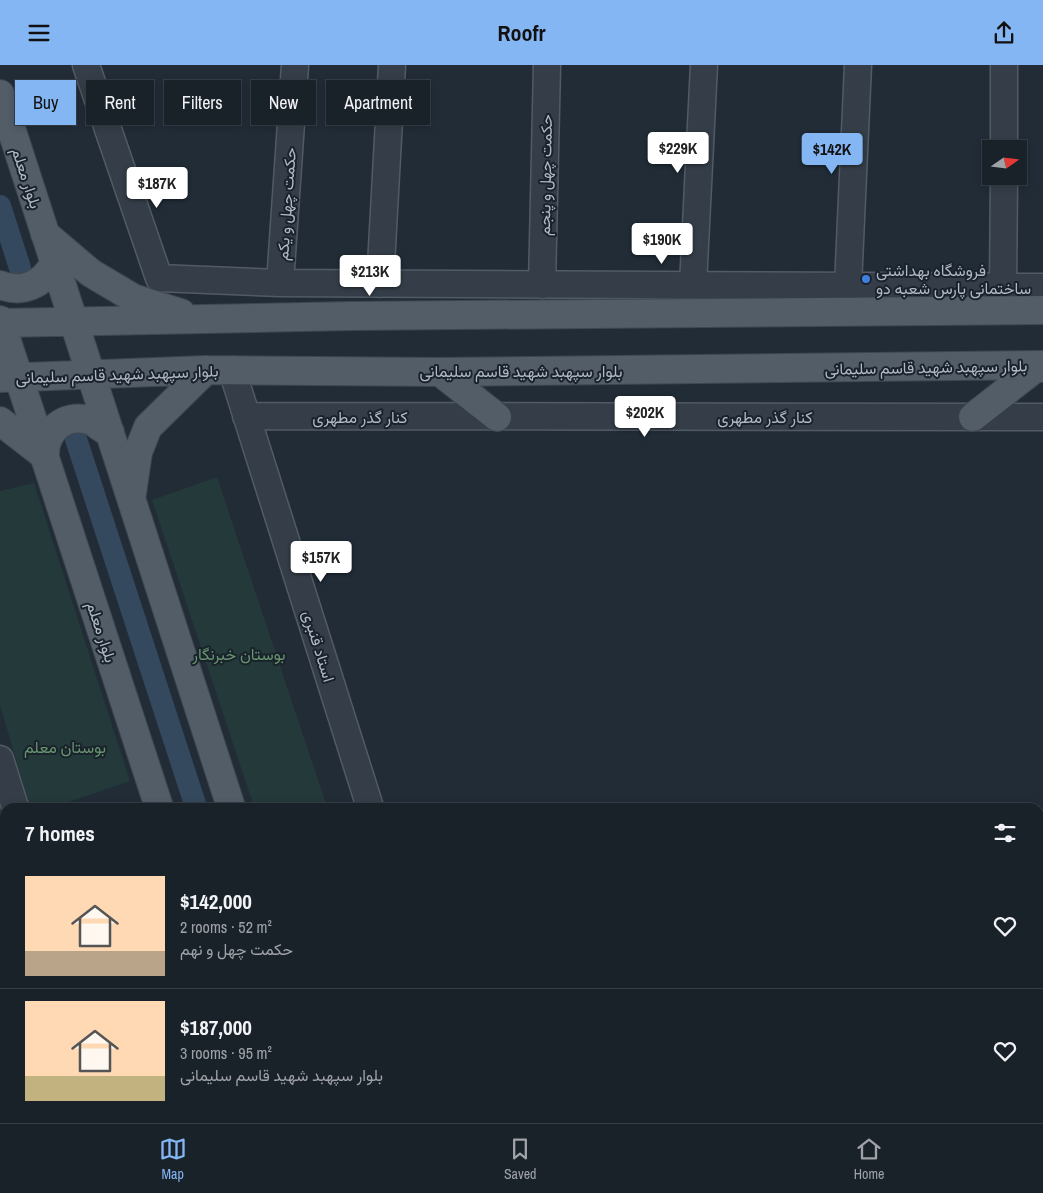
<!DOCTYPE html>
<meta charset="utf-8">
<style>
:root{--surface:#192129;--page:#262e35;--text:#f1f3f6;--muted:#9fa3a8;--line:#373e46;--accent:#85b6f4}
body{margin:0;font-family:"Archivo Narrow",Vazirmatn,sans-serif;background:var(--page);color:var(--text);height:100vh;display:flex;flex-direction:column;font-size:19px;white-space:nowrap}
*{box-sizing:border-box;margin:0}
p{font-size:16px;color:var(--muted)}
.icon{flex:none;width:28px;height:28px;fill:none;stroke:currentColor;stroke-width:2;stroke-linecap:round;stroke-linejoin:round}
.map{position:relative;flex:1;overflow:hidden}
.panel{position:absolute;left:0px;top:738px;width:1044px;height:321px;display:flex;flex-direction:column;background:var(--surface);border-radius:15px 15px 0 0;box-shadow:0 2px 8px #0003,0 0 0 1px var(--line)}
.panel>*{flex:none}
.hud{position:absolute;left:15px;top:15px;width:500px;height:45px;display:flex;gap:10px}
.needle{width:32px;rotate:76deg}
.buttons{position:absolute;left:982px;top:75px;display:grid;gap:10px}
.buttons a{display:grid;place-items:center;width:45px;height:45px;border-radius:0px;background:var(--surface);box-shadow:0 2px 8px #0003,0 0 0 1px var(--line);font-size:25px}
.price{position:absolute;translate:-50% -42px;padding:0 11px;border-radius:5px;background:#fff;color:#222;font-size:16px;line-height:32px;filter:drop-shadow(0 1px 2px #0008)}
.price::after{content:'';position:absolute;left:50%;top:30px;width:15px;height:11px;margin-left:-8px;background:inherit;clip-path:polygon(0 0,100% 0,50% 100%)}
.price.current{background:var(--accent);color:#111}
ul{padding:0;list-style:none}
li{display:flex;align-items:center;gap:15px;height:125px;padding:0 25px}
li+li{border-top:1px solid var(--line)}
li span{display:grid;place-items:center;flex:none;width:140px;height:100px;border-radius:0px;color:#555}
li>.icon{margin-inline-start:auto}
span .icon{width:60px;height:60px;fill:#fffc;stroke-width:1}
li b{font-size:21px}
h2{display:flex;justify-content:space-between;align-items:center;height:60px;padding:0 25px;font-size:21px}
.chip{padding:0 18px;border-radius:0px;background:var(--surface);box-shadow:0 2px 8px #0003,0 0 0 1px var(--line);font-size:18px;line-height:45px}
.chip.current{background:var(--accent);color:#111}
header{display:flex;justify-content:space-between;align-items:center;height:65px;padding:0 25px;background:var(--accent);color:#111;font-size:22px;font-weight:700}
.menu{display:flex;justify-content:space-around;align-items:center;height:70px;border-top:1px solid var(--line);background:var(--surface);font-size:14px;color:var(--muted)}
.menu a{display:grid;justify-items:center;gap:2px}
.menu .current{color:var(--accent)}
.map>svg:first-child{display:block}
</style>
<header><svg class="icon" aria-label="menu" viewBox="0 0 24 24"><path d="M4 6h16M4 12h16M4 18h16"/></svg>Roofr<svg class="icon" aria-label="share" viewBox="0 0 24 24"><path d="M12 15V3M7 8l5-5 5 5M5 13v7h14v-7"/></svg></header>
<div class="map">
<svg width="1043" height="1058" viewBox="0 0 1043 1058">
<rect width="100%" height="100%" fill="#212c37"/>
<path fill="#243939" d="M 217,412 L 327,742 L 254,742 L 152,435 Z
M 34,418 L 130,716 L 54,742 L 30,742 L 0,640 L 0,426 Z
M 5,930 L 5,1054 L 89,1054 L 90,1058 L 0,1058 L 0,931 Z
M 117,1054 L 234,1054 L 236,1058 L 118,1058 Z
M 385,1054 L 429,1054 L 430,1058 L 392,1058 Z"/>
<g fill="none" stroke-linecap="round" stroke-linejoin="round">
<path stroke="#35495e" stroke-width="22" d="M 0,141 L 20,203
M 75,371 L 196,742
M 296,1054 L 298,1058"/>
<defs>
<path id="minor" d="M 86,0 L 159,213 L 280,218 L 1043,222
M 1004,84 L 1004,0
M 280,218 L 295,0
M 380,219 L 392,0
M 542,220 L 547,0
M 693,220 L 704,0
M 848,221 L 858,0
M 1003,222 L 1004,111
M 232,305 L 370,742
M 246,351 L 1043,352
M 0,694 L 15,742
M 1039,790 L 1043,789
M 1039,882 L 1043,904
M 0,922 L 5,921
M 101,1054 L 102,1058
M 358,1054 L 364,1058
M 467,1054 L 469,1058
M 546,1054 L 566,1057 L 566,1054
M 747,1054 L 748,1058
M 906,1054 L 907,1058
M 707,1058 L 711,1054"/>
<path id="major" d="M 0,29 L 231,742
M 45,169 L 91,208 L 133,233 L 181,248
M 0,220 C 23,229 43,219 54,199
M 0,255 L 159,742
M 0,258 L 351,251 L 1043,245
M 440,307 L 497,352
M 0,313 L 206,305 L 440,307 L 1043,300
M 973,352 L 1038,301 L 1043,303
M 0,356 L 45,391
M 45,391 C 44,367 63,348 89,355 C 97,358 102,365 110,367
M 132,428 L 138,387 L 148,362 L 206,305
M 260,1054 L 261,1058
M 332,1054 L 334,1058"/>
</defs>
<use href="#minor" stroke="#525b65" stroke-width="29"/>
<use href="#major" stroke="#3e4751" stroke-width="30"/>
<use href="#minor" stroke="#353e48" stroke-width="26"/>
<use href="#major" stroke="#525d68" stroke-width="28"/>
</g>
<circle fill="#3f7fe0" stroke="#1a232c" stroke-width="2" cx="866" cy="214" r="5"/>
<g text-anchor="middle" stroke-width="4" stroke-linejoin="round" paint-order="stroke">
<g font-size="16" fill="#afb8c4" stroke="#1a232c">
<text transform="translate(545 110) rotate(-89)" y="6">حکمت چهل و پنجم</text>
<text transform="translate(27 113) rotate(72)" y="6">بلوار معلم</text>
<text transform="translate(286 139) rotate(-86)" y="6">حکمت چهل و یکم</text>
<text transform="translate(926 302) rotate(-1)" y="6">بلوار سپهبد شهید قاسم سلیمانی</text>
<text x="521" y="312">بلوار سپهبد شهید قاسم سلیمانی</text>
<text transform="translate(117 309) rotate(-2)" y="6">بلوار سپهبد شهید قاسم سلیمانی</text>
<text x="360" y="358">کنار گذر مطهری</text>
<text x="765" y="358">کنار گذر مطهری</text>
<text transform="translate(102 567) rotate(72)" y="6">بلوار معلم</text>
<text transform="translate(319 581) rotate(73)" y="6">استاد قنبری</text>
</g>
<g font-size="16" fill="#afb8c4" stroke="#1a232c" text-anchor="start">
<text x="876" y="211">فروشگاه بهداشتی<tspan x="876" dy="18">ساختمانی پارس شعبه دو</tspan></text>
</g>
<g font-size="16" fill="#67946f" stroke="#1a232c">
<text x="239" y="595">بوستان خبرنگار</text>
<text x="65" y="688">بوستان معلم</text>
</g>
</g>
</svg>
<div class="buttons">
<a><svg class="needle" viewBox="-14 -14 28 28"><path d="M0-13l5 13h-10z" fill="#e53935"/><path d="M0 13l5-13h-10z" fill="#9fa3a8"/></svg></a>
</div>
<b class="price" style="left:678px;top:109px">$229K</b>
<b class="price current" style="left:832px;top:110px">$142K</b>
<b class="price" style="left:157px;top:144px">$187K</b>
<b class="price" style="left:662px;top:200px">$190K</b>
<b class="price" style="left:370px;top:232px">$213K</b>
<b class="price" style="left:645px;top:373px">$202K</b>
<b class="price" style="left:321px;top:518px">$157K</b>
<div class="hud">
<a class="chip current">Buy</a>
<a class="chip">Rent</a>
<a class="chip">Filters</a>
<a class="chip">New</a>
<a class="chip">Apartment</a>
</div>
<section class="panel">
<h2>7 homes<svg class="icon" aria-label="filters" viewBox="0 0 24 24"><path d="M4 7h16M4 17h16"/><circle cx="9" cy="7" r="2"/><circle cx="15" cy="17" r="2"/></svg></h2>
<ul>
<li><span style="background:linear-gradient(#ffd9b3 75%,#b9a48a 0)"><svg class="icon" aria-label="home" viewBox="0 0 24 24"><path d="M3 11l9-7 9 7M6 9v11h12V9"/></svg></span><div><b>$142,000</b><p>2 rooms · 52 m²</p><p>حکمت چهل و نهم</p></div><svg class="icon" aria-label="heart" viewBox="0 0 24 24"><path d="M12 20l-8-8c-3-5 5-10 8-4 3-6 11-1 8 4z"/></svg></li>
<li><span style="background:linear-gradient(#ffd9b3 75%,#c2b280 0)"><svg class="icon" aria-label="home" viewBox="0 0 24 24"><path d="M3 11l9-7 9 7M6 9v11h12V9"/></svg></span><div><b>$187,000</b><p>3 rooms · 95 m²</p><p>بلوار سپهبد شهید قاسم سلیمانی</p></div><svg class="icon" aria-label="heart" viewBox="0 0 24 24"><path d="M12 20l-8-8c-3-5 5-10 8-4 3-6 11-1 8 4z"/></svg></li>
</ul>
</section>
</div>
<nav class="menu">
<a class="current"><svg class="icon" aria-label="map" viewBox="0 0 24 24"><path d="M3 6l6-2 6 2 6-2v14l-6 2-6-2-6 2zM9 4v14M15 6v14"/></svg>Map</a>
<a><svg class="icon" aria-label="saved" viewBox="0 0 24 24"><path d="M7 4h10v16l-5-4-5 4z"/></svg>Saved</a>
<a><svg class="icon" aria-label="home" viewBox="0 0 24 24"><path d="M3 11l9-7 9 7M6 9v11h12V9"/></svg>Home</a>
</nav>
